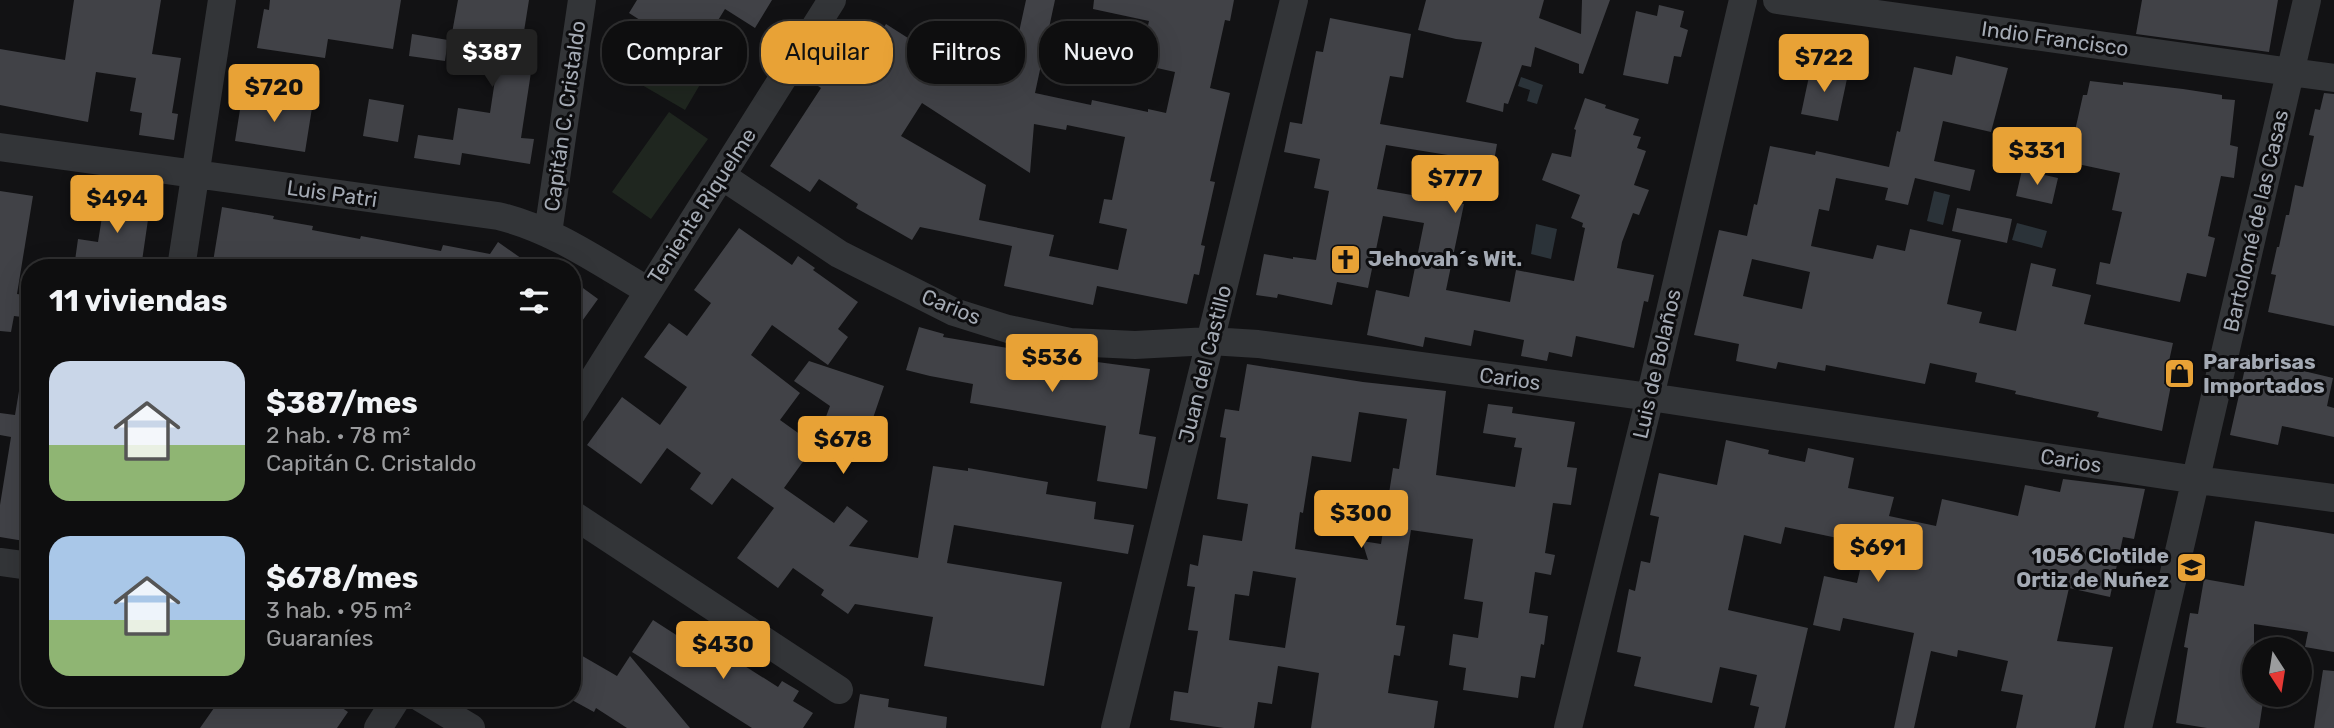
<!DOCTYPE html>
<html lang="es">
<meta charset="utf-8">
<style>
:root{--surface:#0e0e0f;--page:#1c1c1d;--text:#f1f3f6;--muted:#9b9c9e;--line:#2e2e2f;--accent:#e8a236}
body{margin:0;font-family:Rubik,sans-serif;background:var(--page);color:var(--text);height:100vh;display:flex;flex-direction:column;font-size:26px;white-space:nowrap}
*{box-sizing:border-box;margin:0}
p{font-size:23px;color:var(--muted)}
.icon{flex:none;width:38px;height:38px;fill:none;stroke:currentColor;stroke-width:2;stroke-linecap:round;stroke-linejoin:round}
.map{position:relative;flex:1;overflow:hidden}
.drawer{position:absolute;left:21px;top:259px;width:560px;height:448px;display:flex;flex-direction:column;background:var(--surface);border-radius:28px;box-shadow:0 7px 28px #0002,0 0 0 2px var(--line)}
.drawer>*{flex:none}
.banner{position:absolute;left:602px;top:21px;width:665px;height:63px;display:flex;gap:14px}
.needle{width:46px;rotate:168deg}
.fabs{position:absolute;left:2242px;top:637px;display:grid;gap:14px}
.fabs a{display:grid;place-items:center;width:70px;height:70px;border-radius:50%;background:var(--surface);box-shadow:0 7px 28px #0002,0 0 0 2px var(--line);font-size:35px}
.price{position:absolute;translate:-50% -60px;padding:0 16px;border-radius:7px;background:var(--accent);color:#111;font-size:23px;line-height:46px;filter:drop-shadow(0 2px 4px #0008)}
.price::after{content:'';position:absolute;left:50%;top:42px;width:21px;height:16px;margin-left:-10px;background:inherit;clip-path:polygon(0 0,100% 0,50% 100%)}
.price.active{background:#222;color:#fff}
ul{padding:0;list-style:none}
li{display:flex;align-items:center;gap:21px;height:175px;padding:0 28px}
li span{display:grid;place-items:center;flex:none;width:196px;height:140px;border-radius:21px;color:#555}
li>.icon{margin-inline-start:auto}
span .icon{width:84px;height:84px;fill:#fffc;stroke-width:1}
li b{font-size:30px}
h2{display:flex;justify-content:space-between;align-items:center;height:84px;padding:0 28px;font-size:30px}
.pill{padding:0 24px;border-radius:28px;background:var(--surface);box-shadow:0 7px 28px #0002,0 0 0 2px var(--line);font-size:24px;line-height:63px}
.pill.active{background:var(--accent);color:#111}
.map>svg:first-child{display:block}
</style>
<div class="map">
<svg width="2334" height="728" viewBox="0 0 2334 728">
<rect width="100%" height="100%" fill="#121214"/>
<path fill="#1f261f" d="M 637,37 L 705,76 L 685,110 L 618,71 Z
M 669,112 L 708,139 L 651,219 L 612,192 Z"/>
<path fill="#2b3339" d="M 1521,77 L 1543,85 L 1537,104 L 1527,101 L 1530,90 L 1518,86 Z
M 1934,191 L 1950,195 L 1943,225 L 1927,221 Z
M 2017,223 L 2047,231 L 2042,248 L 2012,240 Z
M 1536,224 L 1557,229 L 1551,259 L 1531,254 Z"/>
<path fill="#414247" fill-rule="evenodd" d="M 74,0 L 161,0 L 152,54 L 181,58 L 172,113 L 178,114 L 174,140 L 139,135 L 142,113 L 130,111 L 136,78 L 96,72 L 88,122 L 0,105 L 0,49 L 65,60 Z
M 270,0 L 401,0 L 393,49 L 328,39 L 325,58 L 257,48 L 264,9 L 269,10 Z
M 458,0 L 529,0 L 522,44 L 535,46 L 521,138 L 534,139 L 530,164 L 462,153 L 460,165 L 414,158 L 418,135 L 453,140 L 458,108 L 490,113 L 501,40 L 452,33 Z
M 637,0 L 772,0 L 755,28 L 725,9 L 696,56 L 629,13 Z
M 1026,0 L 1055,0 L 1035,93 L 1091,105 L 1092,100 L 1148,112 L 1148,109 L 1166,113 L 1175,72 L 1139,64 L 1149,21 L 1093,9 L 1094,0 L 1234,0 L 1230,21 L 1225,20 L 1210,88 L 1230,93 L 1210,181 L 1215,182 L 1201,245 L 1205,246 L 1199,275 L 1194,274 L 1187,304 L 1097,286 L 1093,305 L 1004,286 L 1012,246 L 920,227 L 912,240 L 856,208 L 858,204 L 819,179 L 810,192 L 770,166 L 821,88 L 818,86 L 838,54 L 858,67 L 886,24 L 966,75 L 988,46 L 1012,64 ZM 922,103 L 1030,173 L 1034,124 L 1066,130 L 1067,125 L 1125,137 L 1112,200 L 1104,199 L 1099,223 L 1127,229 L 1118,270 L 1049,256 L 1054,235 L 979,220 L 986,185 L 901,136 Z
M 1426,0 L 1544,0 L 1539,18 L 1581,34 L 1582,0 L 1610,0 L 1583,74 L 1579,73 L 1579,64 L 1535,47 L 1531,67 L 1522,65 L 1508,104 L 1504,103 L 1503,112 L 1466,102 L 1482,42 L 1456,39 L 1418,30 Z
M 2142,0 L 2278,0 L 2269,52 L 2136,34 Z
M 1659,5 L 1684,11 L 1680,27 L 1688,30 L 1681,57 L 1674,56 L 1668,84 L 1623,75 L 1636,11 L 1657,16 Z
M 1330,18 L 1411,34 L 1403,78 L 1390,76 L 1380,124 L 1497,144 L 1493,167 L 1459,162 L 1460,157 L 1386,145 L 1377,189 L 1464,204 L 1446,290 L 1510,302 L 1516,270 L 1574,281 L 1585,228 L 1582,227 L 1583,223 L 1571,218 L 1580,195 L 1542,180 L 1552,153 L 1571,157 L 1576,130 L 1574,129 L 1585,98 L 1606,105 L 1605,108 L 1639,119 L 1633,135 L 1641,137 L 1637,148 L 1646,151 L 1634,185 L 1649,190 L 1639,215 L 1633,213 L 1622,242 L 1617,268 L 1654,275 L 1648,302 L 1644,301 L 1634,348 L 1576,336 L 1572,357 L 1549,352 L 1547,361 L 1521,356 L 1524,340 L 1474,330 L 1471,346 L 1425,337 L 1423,347 L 1367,335 L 1376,290 L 1409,297 L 1424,223 L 1383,216 L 1368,288 L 1337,282 L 1332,305 L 1278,294 L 1277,298 L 1256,295 L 1264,254 L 1293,259 L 1293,257 L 1316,260 L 1329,191 L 1314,188 L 1320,159 L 1284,152 L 1290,122 L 1302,124 L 1316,51 L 1323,52 Z
M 412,34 L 448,40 L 445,61 L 409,56 Z
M 1956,56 L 2008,68 L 1991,132 L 1943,121 L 1934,161 L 1975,170 L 1970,191 L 1915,178 L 1908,205 L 1885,200 L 1888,188 L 1836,178 L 1829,211 L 1819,209 L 1811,246 L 1873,259 L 1877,245 L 1905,251 L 1910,229 L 1961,240 L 1947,304 L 1982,312 L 1979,323 L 2016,331 L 2031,263 L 2056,269 L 2052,286 L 2091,295 L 2084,324 L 2173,343 L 2164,384 L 2171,385 L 2162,431 L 2097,417 L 2099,412 L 2015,394 L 2016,391 L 1975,382 L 1977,373 L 1930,363 L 1925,384 L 1826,365 L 1825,371 L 1778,362 L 1776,369 L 1736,361 L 1739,344 L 1694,335 L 1719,230 L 1747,236 L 1754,204 L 1757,205 L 1770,146 L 1815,155 L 1816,151 L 1889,167 L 1897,131 L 1900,132 L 1914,67 L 1952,75 ZM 1752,259 L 1810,272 L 1802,309 L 1743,296 Z
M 1811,67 L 1848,74 L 1838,121 L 1801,114 Z
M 2090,81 L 2123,85 L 2123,82 L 2183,89 L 2222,95 L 2222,99 L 2235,100 L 2230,145 L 2238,147 L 2234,178 L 2221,176 L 2208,236 L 2215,238 L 2206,277 L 2187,273 L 2180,302 L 2096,284 L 2100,262 L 2110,264 L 2122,212 L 2112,210 L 2120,173 L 2068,162 L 2083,95 L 2087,95 Z
M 2324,93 L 2334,94 L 2334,326 L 2268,312 L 2276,275 L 2271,274 L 2277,247 L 2279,247 L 2286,215 L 2289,215 L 2295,185 L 2303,187 L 2314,136 L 2309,135 L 2315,109 L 2320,110 Z
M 242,97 L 312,108 L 305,152 L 235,141 Z
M 369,99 L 404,105 L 398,142 L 363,136 Z
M 2022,170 L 2058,178 L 2052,204 L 2016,196 Z
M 0,191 L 33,196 L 17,294 L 30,296 L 30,318 L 14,316 L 11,332 L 0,331 Z
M 106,192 L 151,199 L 141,268 L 74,268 L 78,239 L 98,242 Z
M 222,207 L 274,216 L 273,219 L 313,226 L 312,230 L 360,239 L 361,236 L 441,251 L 443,245 L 490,254 L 498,242 L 535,268 L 212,268 Z
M 1957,208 L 2012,219 L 2007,243 L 1952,231 Z
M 739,228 L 792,265 L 798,256 L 815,268 L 813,270 L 858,302 L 838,329 L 848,337 L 828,365 L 772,325 L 751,355 L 800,393 L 780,420 L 815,445 L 784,488 L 834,523 L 847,506 L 868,521 L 849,546 L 918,558 L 933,466 L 968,471 L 968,468 L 1048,482 L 1046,494 L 1096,502 L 1094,519 L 1134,525 L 1128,554 L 954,525 L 947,563 L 1062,582 L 1044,686 L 924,666 L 933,617 L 855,604 L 848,614 L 821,595 L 824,590 L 793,568 L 778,588 L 737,558 L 774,508 L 732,478 L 712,505 L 690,489 L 701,473 L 667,448 L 641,484 L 587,445 L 622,397 L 660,425 L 687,387 L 644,357 L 669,323 L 687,336 L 711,303 L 694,290 Z
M 572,280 L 598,299 L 572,335 Z
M 919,327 L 944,334 L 943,337 L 1067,358 L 1150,369 L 1139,434 L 1156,437 L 1147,489 L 1097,481 L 1106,426 L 970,403 L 973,384 L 930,376 L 906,370 Z
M 2248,355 L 2291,365 L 2291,368 L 2333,378 L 2327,406 L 2334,408 L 2334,437 L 2282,426 L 2278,445 L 2230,435 Z
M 809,361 L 884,386 L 861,453 L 818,438 L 830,406 L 794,381 Z
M 1247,364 L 1363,382 L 1446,391 L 1436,475 L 1515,487 L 1522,448 L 1514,447 L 1516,438 L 1483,433 L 1488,404 L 1513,407 L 1512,413 L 1575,422 L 1567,467 L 1577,468 L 1571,505 L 1553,503 L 1545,553 L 1555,555 L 1551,575 L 1535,572 L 1529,613 L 1548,616 L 1544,645 L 1541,644 L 1535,678 L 1521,676 L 1518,698 L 1463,690 L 1466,668 L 1449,665 L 1453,634 L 1478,638 L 1483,602 L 1464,599 L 1473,539 L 1411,530 L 1396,625 L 1405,626 L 1400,656 L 1394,655 L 1388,693 L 1438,701 L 1434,728 L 1311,728 L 1319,673 L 1278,666 L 1272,704 L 1258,702 L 1254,728 L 1224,728 L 1170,720 L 1174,691 L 1188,693 L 1198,631 L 1188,630 L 1195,587 L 1187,586 L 1190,564 L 1198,566 L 1203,535 L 1242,541 L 1248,504 L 1217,499 L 1226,438 L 1220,437 L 1225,409 L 1239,411 ZM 1359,412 L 1407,419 L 1399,469 L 1393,468 L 1381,544 L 1362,541 L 1368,560 L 1295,549 L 1300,512 L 1303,513 L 1312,456 L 1351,462 ZM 1253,571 L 1296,578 L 1285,648 L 1229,640 L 1235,594 L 1249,596 Z
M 19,391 L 30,392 L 30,542 L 0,537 L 0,505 L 11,437 L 0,435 L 0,413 L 15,415 Z
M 1726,440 L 1769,450 L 1768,454 L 1805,462 L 1808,448 L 1854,458 L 1848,488 L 1894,497 L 1889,516 L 1936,526 L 1942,499 L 2018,516 L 2025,485 L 2060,492 L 2063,479 L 2145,489 L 2134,539 L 2123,537 L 2110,597 L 2069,588 L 2057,641 L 2113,647 L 2095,728 L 2016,728 L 2023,695 L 2001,691 L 2008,661 L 1958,650 L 1957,657 L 1931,651 L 1914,728 L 1894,728 L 1914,633 L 1843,618 L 1840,631 L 1813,625 L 1824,576 L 1857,583 L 1866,544 L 1785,527 L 1781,544 L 1744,535 L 1728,610 L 1808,628 L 1785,728 L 1754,728 L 1759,707 L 1750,705 L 1757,675 L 1720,667 L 1712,703 L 1634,686 L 1641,657 L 1617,652 L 1629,589 L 1635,591 L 1641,561 L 1650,563 L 1659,517 L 1650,515 L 1659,473 L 1717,485 Z
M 2255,521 L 2334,534 L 2334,652 L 2305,647 L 2308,632 L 2254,624 L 2254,695 L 2264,695 L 2259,728 L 2207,728 L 2176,723 L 2188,648 L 2184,647 L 2190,613 L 2198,614 L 2204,579 L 2244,586 Z
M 653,620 L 712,658 L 718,649 L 778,687 L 782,681 L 799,691 L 793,701 L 813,713 L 803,728 L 752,728 L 632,652 Z
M 572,650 L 617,676 L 630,656 L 690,728 L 627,728 L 596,708 L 594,712 L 572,700 Z
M 2323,670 L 2334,671 L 2334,728 L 2314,728 Z
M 860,694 L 889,699 L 888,707 L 947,717 L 946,728 L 854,728 Z
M 221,698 L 328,698 L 348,712 L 337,728 L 200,728 Z"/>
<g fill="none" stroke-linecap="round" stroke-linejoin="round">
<path stroke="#333538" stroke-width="28" d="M 1777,0 L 2334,78
M 0,147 L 498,216 C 553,229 599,262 647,290
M 722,176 L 839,254 L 954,312 L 1008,329 L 1070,342 L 1135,345 L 1210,341 L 1258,344 L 1650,397 L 2197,480 L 2334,498
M 548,233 L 582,0
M 181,268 L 222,0
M 572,413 L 832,0
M 572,514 L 839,690
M 0,562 L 30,566
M 421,698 L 471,728
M 378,728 L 397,698
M 1115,728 L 1294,0
M 1568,728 L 1650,397 L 1743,0
M 2138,728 L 2307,0"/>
</g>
<defs>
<symbol id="church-square" viewBox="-11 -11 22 22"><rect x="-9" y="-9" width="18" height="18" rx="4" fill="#e8a236" stroke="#0d0d0f"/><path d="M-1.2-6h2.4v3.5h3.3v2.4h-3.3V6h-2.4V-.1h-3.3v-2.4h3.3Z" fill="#111"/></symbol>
<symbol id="shop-square" viewBox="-11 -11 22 22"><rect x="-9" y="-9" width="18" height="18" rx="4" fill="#e8a236" stroke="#0d0d0f"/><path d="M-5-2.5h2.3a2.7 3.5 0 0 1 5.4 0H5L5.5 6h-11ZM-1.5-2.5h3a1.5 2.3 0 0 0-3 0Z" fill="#111"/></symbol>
<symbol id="school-square" viewBox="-11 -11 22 22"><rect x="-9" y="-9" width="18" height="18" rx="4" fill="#e8a236" stroke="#0d0d0f"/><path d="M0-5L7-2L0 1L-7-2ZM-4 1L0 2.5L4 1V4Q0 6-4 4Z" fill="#111"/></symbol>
</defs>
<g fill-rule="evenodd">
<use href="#church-square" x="1328" y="242" width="35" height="35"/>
<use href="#shop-square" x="2162" y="356" width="35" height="35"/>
<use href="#school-square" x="2174" y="550" width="35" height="35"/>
</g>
<g text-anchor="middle" stroke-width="6" stroke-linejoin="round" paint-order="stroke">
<g font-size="21" fill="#a4aab4" stroke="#0d0d0f">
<text transform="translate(2055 39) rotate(8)" y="7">Indio Francisco</text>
<text transform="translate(565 116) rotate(-82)" y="7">Capitán C. Cristaldo</text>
<text transform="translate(332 194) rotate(8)" y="7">Luis Patri</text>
<text transform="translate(702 206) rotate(-57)" y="7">Teniente Riquelme</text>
<text transform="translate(2256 221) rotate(-77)" y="7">Bartolomé de las Casas</text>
<text transform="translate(951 307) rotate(22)" y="7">Carios</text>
<text transform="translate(1205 364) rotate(-76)" y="7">Juan del Castillo</text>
<text transform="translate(1657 364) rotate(-77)" y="7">Luis de Bolaños</text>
<text transform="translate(1510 379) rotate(8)" y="7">Carios</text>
<text transform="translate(2071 461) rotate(9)" y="7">Carios</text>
</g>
<g font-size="21" font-weight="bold" fill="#a4aab4" stroke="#0d0d0f" text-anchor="start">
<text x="1368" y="266">Jehovah´s Wit.</text>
<text x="2203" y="369">Parabrisas<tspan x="2203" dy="24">Importados</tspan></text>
<text x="2169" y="563" text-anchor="end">1056 Clotilde<tspan x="2169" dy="24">Ortiz de Nuñez</tspan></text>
</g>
</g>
</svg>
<div class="fabs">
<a><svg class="needle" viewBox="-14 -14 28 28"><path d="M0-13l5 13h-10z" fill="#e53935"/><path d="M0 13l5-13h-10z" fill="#9b9c9e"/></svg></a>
</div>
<b class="price active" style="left:492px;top:89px">$387</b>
<b class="price" style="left:1824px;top:94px">$722</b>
<b class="price" style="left:274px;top:124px">$720</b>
<b class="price" style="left:2037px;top:187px">$331</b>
<b class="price" style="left:1455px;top:215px">$777</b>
<b class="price" style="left:117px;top:235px">$494</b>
<b class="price" style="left:1052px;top:394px">$536</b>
<b class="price" style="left:843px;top:476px">$678</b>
<b class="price" style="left:1361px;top:550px">$300</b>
<b class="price" style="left:1878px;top:584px">$691</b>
<b class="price" style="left:723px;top:681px">$430</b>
<div class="banner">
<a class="pill">Comprar</a>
<a class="pill active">Alquilar</a>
<a class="pill">Filtros</a>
<a class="pill">Nuevo</a>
</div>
<section class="drawer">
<h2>11 viviendas<svg class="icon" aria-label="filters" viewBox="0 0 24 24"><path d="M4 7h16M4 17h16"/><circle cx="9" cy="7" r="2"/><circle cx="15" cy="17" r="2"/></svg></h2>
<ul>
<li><span style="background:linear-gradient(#c9d6e8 60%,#8fb573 0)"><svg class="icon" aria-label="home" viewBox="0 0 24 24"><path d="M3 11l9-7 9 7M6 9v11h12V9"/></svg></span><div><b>$387/mes</b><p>2 hab. · 78 m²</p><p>Capitán C. Cristaldo</p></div></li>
<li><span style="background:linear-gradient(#a9c7e8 60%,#8fb573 0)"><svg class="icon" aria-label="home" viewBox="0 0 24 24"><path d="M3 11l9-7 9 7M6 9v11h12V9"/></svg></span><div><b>$678/mes</b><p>3 hab. · 95 m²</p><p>Guaraníes</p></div></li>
</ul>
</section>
</div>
